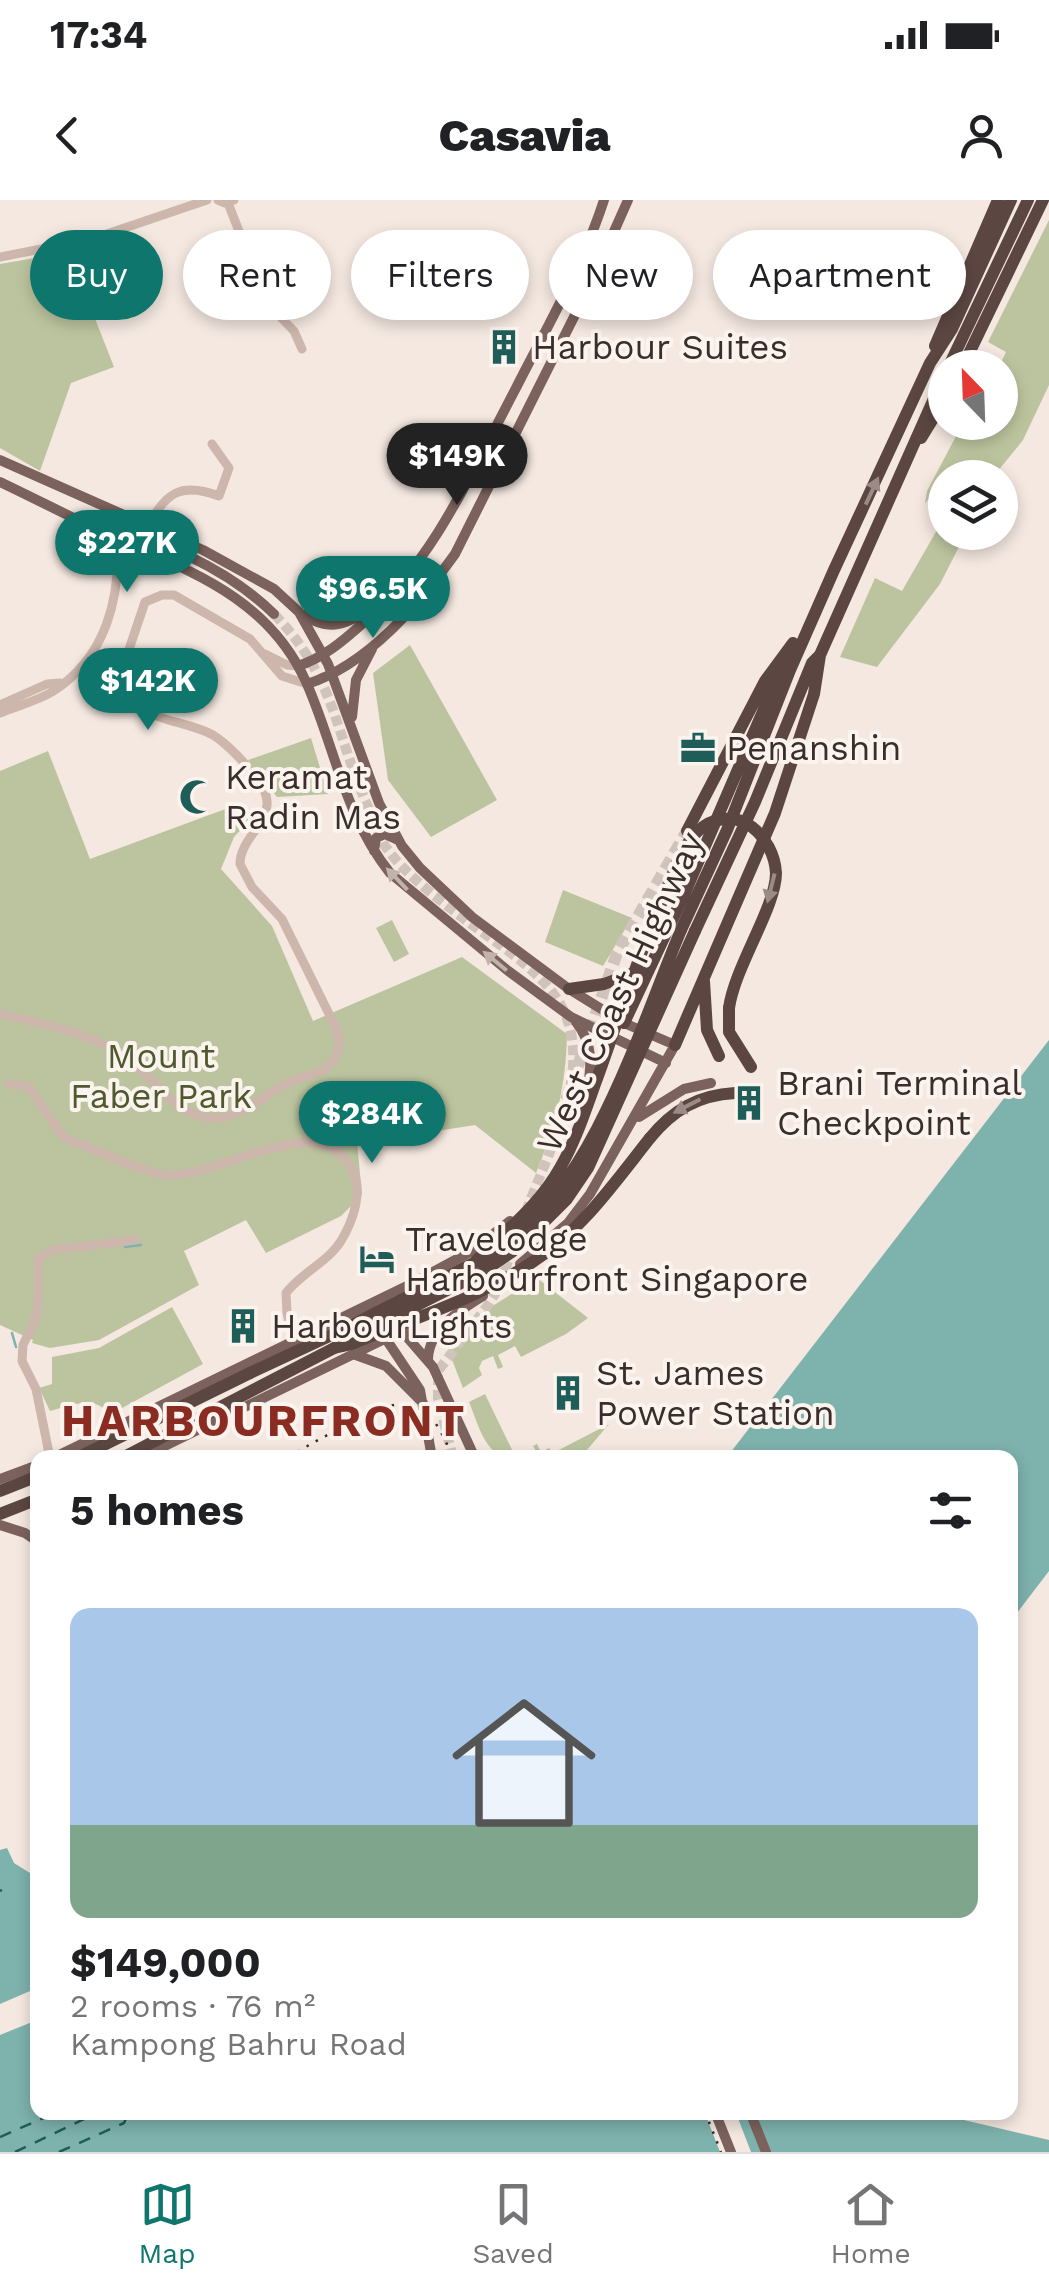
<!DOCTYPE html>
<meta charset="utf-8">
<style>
:root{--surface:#fff;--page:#f2f2f2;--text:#202124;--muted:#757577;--line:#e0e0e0;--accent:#0f766e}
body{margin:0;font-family:"Work Sans",sans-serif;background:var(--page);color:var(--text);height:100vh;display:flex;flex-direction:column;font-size:38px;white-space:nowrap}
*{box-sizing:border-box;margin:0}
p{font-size:32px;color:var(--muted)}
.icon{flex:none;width:55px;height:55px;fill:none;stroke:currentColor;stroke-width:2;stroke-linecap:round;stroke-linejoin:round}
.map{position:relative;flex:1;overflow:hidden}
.details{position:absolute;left:30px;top:1250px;width:988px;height:670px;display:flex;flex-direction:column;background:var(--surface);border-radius:20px;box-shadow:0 5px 15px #0003}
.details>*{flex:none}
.hud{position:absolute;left:30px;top:30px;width:990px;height:90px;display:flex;gap:20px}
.needle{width:65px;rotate:337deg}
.fabs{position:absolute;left:928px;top:150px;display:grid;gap:20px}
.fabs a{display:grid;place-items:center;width:90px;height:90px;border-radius:50%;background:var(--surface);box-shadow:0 5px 15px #0003;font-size:50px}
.price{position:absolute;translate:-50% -85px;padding:0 22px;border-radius:35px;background:var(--accent);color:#fff;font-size:32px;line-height:65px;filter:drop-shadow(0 2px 5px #0008)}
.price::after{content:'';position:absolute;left:50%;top:60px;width:30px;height:22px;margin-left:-15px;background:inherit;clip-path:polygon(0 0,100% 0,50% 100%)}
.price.active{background:#222;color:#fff}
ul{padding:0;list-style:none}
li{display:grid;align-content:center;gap:20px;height:530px;padding:0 40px}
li+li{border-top:2px solid var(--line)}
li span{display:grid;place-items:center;height:310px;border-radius:20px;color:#555}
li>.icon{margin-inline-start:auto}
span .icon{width:180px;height:180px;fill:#fffc;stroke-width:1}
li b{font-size:42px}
h2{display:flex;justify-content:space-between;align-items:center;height:120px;padding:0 40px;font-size:42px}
.pill{padding:0 35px;border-radius:45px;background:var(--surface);box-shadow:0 5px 15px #0003;font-size:35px;line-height:90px}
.pill.active{background:var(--accent);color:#fff}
.status{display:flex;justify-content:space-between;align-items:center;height:70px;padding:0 50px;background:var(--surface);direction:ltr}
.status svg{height:28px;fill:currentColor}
header{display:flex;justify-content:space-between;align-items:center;height:130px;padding:0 40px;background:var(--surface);font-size:45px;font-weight:800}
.dock{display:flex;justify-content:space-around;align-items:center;height:140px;border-top:2px solid var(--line);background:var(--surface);font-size:28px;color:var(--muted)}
.dock a{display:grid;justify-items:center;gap:5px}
.dock .active{color:var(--accent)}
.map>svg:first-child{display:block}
</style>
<div class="status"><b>17:34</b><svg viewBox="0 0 49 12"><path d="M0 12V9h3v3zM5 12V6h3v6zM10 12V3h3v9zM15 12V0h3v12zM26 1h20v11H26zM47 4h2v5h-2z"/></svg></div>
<header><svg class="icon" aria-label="back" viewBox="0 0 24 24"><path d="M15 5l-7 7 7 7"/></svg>Casavia<svg class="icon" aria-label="person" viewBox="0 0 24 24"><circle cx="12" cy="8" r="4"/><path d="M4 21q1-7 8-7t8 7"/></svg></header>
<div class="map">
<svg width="1049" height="1952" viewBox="0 0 1049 1952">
<rect width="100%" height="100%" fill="#f4e8e0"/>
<path fill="#bcc49f" d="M 1049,20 L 1049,185 L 1023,240 L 993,277 L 945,278 L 945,302 L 931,295 L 925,304 L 927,291 L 963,223 L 1000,222 L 999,167 L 1006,152 L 988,142 Z
M 69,52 L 114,167 L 71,183 L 40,271 L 0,248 L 0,64 Z
M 945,316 L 945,332 L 966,333 L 940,384 L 877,467 L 840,457 L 875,378 L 902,391 Z
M 410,445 L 497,600 L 431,637 L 388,580 L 373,473 Z
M 311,538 L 328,594 L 277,597 L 248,560 Z
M 48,551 L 90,659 L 239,604 L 249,621 L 234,637 L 221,669 L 272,726 L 313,821 L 462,757 L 567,834 C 566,886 556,925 536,973 L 475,925 L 399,937 L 384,908 L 355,920 L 362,995 L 341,1016 L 266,1053 L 246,1020 L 184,1051 L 199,1085 L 99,1140 L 50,1148 L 32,1143 L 33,1140 L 0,1125 L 0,571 Z
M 563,690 L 632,718 L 603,766 L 545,742 Z
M 392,720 L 409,754 L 394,762 L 376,728 Z
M 537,1078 L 588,1118 L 566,1134 L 521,1157 L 515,1146 L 498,1155 L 503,1167 L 498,1169 L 493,1156 L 482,1161 L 479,1168 L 482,1175 L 463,1188 L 449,1152 L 472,1119 Z
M 172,1107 L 203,1164 L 111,1214 C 93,1195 73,1205 50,1211 L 39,1188 L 52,1184 L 52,1157 L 99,1148 Z
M 485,1194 L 515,1256 C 486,1262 478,1223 469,1202 Z
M 609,1224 L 581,1257 L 539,1257 L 533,1246 L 537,1244 L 541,1252 L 549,1248 L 553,1253 Z"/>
<path fill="#7eb2ad" d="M 1049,840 L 1049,1371 L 1010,1422 L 1010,1258 L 727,1257 Z
M 7,1648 L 14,1663 L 38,1678 L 37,1788 L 0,1804 L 0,1650 Z
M 37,1820 L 38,1912 L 930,1912 L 1049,1940 L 1049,1952 L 0,1952 L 0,1835 Z"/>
<path fill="#f4e8e0" d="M 705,1913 L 736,1913 L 751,1952 L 720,1952 Z"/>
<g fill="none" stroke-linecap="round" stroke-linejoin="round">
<path stroke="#7eb2ad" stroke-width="2.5" d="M 125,1047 L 141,1045
M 12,1133 L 16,1147"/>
<path stroke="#1f5d59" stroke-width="2.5" stroke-dasharray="12 10" stroke-linecap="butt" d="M 0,1691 L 2,1690
M 0,1937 L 57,1912
M 15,1952 L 99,1912
M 59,1952 L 124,1923 L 129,1912"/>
<path stroke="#cfc3bc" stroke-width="10" stroke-dasharray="10 5" stroke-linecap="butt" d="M 274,414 C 337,479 334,533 369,609 C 374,622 379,639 388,650 C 406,675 442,702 467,721 C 494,741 527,762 549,788 C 604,853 552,941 527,1009
M 453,1258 L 438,1199 L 438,1171 L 488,1105 L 498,1089 L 511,1053"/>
<path stroke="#cfc3bc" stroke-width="12" stroke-dasharray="12 6" stroke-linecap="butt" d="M 566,900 L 617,753 L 687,631"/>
<path stroke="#cdb6ab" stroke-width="9" d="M 218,0 L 225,3 L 234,0
M 228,3 L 267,103 L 294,131 L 302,149
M 0,57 L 92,39 L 207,0
M 148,326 C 166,292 181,282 219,296 L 229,268 L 212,244
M 119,369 L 144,349
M 265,454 L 287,465 L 298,466
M 0,505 L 47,484 L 60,483
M 0,513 C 17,506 37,501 52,492 C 106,458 121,398 117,339
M 0,814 C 47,825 97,833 135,865 C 159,885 181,920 216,918 C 240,918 265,895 285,884 C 294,879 304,877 314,874 C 336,865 345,848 335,826 L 282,719 L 252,687 L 240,664 C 240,639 269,624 267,601 C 266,588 256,576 248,567 C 237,555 226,543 213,535 C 180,517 125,522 120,476 L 145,402 L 162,395 L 174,395 L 250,439 L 282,476 L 307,484
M 9,884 L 28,886 L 62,935 L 69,940 C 93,948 147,975 169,975 C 221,977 319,906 352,969 C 364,991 353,1021 341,1041 C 328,1062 301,1073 286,1093 L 287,1113 L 294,1143
M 50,1258 L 36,1189 L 22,1161 L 23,1145 L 35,1120 L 38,1100 L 38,1059 L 52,1050 L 135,1040"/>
<path stroke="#7c625c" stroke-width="10" d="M 0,260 L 203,350 L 274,389 L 299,412 L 328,464 L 379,603 L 402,646 L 420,668 L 472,717 L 569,789 L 624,823 L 675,845 L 590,994 L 568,1023 L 520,1064
M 0,282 C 40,301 78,321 118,339 C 195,373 270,400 307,484 C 335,548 345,617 390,673 L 507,770 L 571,817 L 666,863
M 95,321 C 160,341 225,366 274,414
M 304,415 C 331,434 349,422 375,406
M 298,466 C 323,458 343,441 362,424 C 435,359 471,273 516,188 C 547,127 583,65 604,0
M 307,484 C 368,465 419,404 455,354 L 592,81 L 628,0
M 352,517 L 356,480 L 372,449
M 374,651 L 376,638 L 385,634 L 398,640
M 576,822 C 595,846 591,867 587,895
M 639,917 L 684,889 L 711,883
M 400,1129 L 433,1167 L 475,1258
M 384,1136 L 420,1190 L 432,1258
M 353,1154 L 386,1166 L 423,1203
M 428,1159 C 429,1129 460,1110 483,1096
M 53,1258 L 407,1086 L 472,1051 L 510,1021
M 140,1258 L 405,1129
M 0,1279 L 38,1265
M 0,1325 L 25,1333 L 38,1342
M 715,1912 L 731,1952
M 750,1912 L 766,1952"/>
<path stroke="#5b4642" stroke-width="12" d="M 935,146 L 998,0
M 948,168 L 1028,0
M 962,168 L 1043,0
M 921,238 L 945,199
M 687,631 L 765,481 L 793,443
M 681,730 L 727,630 L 790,470 L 834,370 L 930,163 L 952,129 L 1011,0
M 695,731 L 755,602 L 812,463 L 820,455 L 945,174
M 704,781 L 707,830 L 719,856
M 569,789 L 604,784 L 639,771
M 729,808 L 729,832 L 751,867
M 624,823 L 683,697 L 783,465
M 675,845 L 775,613 L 814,494 L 820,455
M 650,938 C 673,910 698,895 735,893
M 250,1173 L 340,1131
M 122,1258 L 342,1144"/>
<path stroke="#3a2d2b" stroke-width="2.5" stroke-dasharray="2.5 8" stroke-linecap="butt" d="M 289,1258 C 308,1244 330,1234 351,1223 C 410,1192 427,1195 453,1258
M 705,1912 L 721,1952"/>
<path stroke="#5b4642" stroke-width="12" d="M 528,1038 L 567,999 L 588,968 L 695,731
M 474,1063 C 505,1031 538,1007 560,968 C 575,942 585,912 595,884 C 618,822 636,760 663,699 C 672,677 680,649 697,632 C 712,617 735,614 752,627 C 766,638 775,655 776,673 C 776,707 735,766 729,808
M 368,1130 L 481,1073 L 513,1051
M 340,1131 C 379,1111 418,1092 456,1072 C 474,1062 494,1055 510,1042 C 597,973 639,830 681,730
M 334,1148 L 352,1144 C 413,1118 480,1098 534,1061 C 582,1030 615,982 650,938
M 77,1258 L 250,1173
M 0,1291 L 38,1276
M 0,1314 L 38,1299"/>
</g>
<defs><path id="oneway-solid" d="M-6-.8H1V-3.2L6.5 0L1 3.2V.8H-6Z" transform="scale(2.5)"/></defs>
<g fill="#9b8b86">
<use href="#oneway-solid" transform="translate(872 291) rotate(-65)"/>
<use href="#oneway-solid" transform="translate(771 688) rotate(104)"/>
<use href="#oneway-solid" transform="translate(687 906) rotate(153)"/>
</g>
<g fill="#c2b2ac">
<use href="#oneway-solid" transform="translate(397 679) rotate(-134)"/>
<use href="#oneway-solid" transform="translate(495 761) rotate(-141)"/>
</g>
<defs>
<symbol id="building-bare" viewBox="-9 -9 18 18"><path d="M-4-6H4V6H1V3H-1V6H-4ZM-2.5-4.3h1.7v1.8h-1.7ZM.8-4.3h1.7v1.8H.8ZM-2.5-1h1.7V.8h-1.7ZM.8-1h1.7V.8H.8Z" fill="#1f5d59" stroke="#fbf3ed" stroke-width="2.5" paint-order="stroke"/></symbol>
<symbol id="office-bare" viewBox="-9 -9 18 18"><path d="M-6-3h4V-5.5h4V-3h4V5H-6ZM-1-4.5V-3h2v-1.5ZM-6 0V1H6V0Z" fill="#1f5d59" stroke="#fbf3ed" stroke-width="2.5" paint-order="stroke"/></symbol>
<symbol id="mosque-bare" viewBox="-9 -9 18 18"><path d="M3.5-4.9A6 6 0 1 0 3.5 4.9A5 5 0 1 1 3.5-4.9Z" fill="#1f5d59" stroke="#fbf3ed" stroke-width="2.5" paint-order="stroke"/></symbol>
<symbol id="hotel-bare" viewBox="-9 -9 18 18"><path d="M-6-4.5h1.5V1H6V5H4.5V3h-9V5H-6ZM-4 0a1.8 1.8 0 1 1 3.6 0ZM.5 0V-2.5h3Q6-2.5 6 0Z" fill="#1f5d59" stroke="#fbf3ed" stroke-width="2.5" paint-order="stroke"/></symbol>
</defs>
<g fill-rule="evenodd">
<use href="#building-bare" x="479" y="122" width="50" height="50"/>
<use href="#office-bare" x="673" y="523" width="50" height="50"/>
<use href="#mosque-bare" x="172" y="572" width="50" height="50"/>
<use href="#building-bare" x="724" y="878" width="50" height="50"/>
<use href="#hotel-bare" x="352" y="1034" width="50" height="50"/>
<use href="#building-bare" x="218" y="1101" width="50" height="50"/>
<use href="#building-bare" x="543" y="1168" width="50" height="50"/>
</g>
<g text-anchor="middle" stroke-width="8" stroke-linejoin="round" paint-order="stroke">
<g font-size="35" fill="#3a2d2b" stroke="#fbf3ed" text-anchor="start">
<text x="532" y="159">Harbour Suites</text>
<text x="726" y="560">Penanshin</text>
<text x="225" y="589">Keramat<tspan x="225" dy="40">Radin Mas</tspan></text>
<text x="777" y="895">Brani Terminal<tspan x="777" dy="40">Checkpoint</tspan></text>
<text x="405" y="1051">Travelodge<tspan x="405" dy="40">Harbourfront Singapore</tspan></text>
<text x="271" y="1138">HarbourLights</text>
<text x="596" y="1185">St. James<tspan x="596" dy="40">Power Station</tspan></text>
</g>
<g font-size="35" fill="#3a2d2b" stroke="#fbf3ed">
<text transform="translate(620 792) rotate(-65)" y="12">West Coast Highway</text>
</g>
<g font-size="35" fill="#4f592e" stroke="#fbf3ed">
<text x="161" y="868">Mount<tspan x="161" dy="40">Faber Park</tspan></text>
</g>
<g font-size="45" font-weight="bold" letter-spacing="2.5" fill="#8b2c22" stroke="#fbf3ed">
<text x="264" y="1236">HARBOURFRONT</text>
</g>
</g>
</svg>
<div class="fabs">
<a><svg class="needle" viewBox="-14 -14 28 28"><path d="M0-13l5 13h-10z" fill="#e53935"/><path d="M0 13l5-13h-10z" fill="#757577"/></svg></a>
<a><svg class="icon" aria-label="layers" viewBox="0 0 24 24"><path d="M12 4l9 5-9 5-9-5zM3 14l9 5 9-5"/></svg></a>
</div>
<b class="price active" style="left:457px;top:308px">$149K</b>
<b class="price" style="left:127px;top:395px">$227K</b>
<b class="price" style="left:373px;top:441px">$96.5K</b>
<b class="price" style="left:148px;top:533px">$142K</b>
<b class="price" style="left:372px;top:966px">$284K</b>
<div class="hud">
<a class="pill active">Buy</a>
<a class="pill">Rent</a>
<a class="pill">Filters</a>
<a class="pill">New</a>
<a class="pill">Apartment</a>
</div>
<section class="details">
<h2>5 homes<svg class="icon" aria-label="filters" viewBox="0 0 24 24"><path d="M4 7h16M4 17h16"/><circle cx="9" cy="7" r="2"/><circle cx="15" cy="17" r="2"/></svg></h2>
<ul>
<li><span style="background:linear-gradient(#a9c7e8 70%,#7fa58c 0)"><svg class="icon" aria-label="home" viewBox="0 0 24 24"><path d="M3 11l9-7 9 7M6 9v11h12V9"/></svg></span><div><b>$149,000</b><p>2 rooms · 76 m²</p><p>Kampong Bahru Road</p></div></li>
</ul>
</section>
</div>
<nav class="dock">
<a class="active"><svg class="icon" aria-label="map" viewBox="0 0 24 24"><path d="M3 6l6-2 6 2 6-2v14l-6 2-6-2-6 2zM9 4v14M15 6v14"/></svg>Map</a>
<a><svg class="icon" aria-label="saved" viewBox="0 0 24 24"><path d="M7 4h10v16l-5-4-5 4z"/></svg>Saved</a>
<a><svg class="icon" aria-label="home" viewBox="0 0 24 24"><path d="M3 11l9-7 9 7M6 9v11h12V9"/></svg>Home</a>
</nav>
